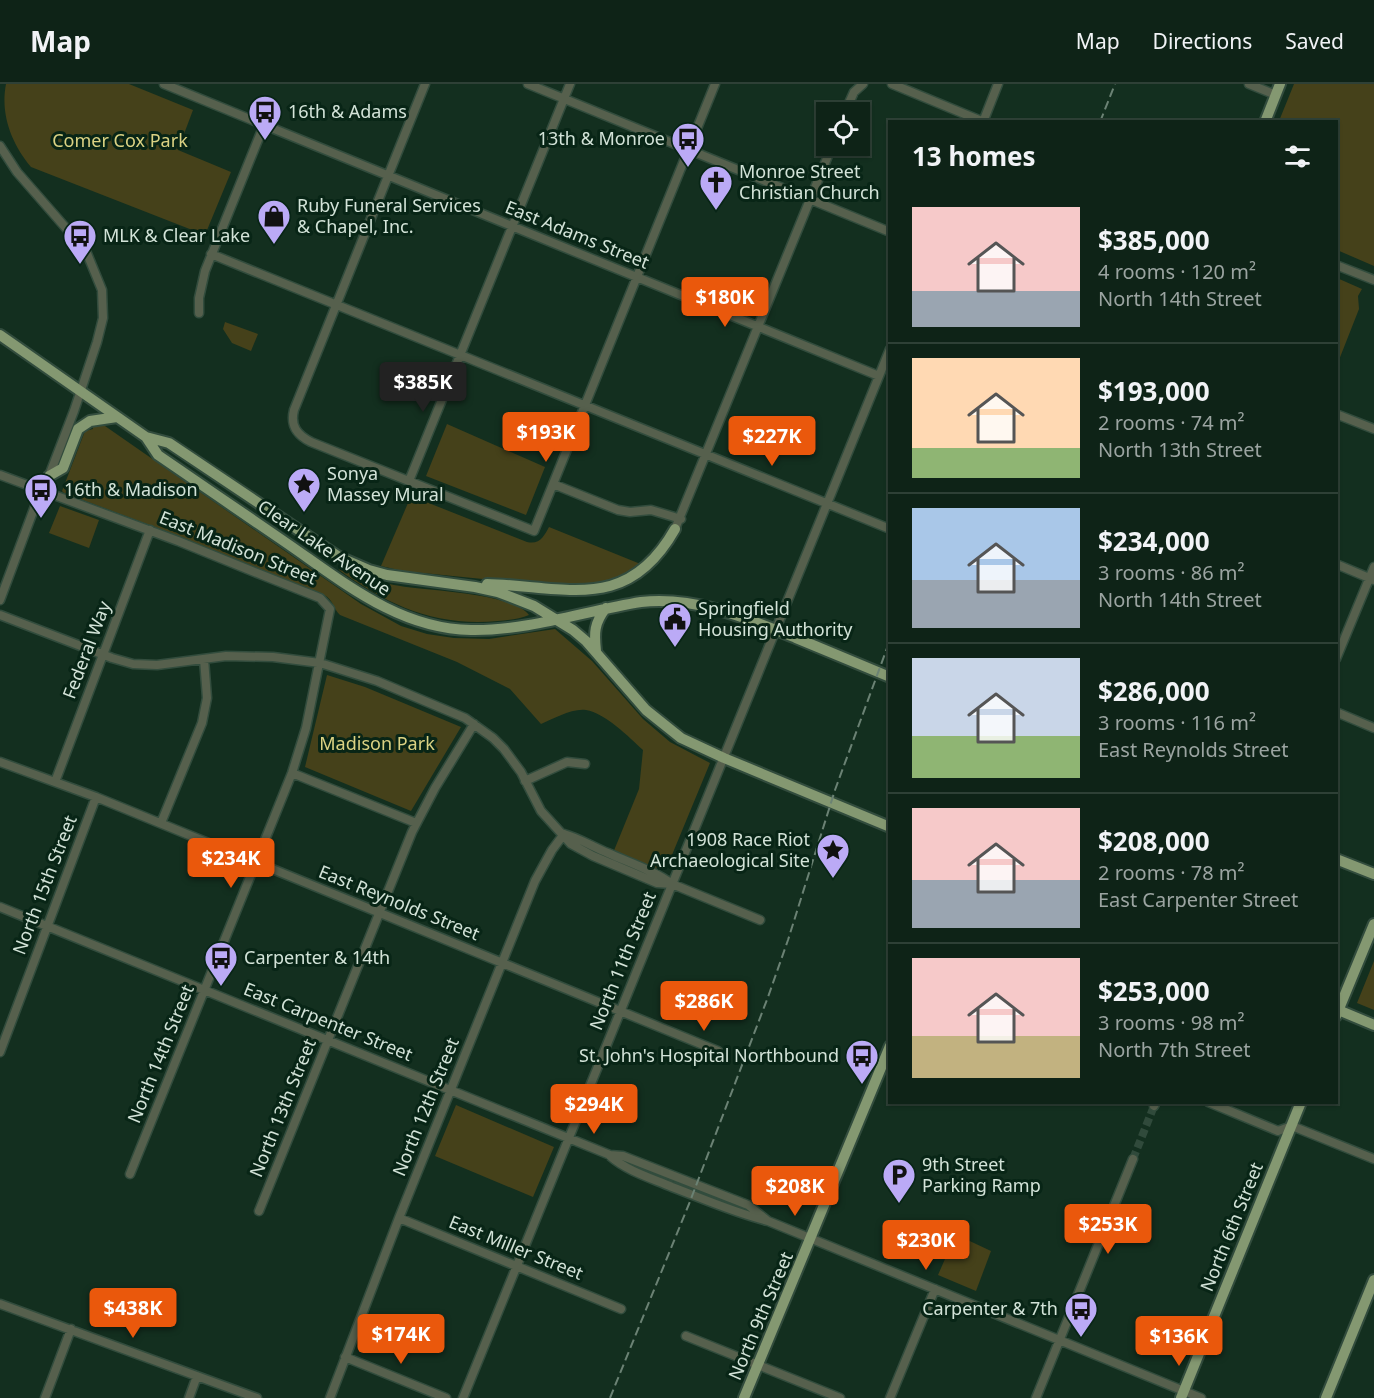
<!DOCTYPE html>
<meta charset="utf-8">
<style>
:root{--surface:#0e2317;--page:#1c2f24;--text:#f1f3f6;--muted:#9ba4a1;--line:#2e4036;--accent:#ea580c}
body{margin:0;font-family:"Noto Sans",sans-serif;background:var(--page);color:var(--text);height:100vh;display:flex;flex-direction:column;font-size:22px;white-space:nowrap}
*{box-sizing:border-box;margin:0}
p{font-size:20px;color:var(--muted)}
.icon{flex:none;width:33px;height:33px;fill:none;stroke:currentColor;stroke-width:2;stroke-linecap:round;stroke-linejoin:round}
.map{position:relative;flex:1;overflow:hidden}
.details{position:absolute;left:888px;top:36px;width:450px;height:984px;display:flex;flex-direction:column;background:var(--surface);border-radius:0px;box-shadow:0 2px 4px #0004,0 0 0 2px var(--line)}
.details>*{flex:none}
.buttons{position:absolute;left:816px;top:18px;display:grid;gap:12px}
.buttons a{display:grid;place-items:center;width:54px;height:54px;border-radius:0px;background:var(--surface);box-shadow:0 2px 4px #0004,0 0 0 2px var(--line);font-size:30px}
.price{position:absolute;translate:-50% -51px;padding:0 14px;border-radius:6px;background:var(--accent);color:#fff;font-size:20px;line-height:39px;filter:drop-shadow(0 2px 3px #0008)}
.price::after{content:'';position:absolute;left:50%;top:36px;width:18px;height:14px;margin-left:-9px;background:inherit;clip-path:polygon(0 0,100% 0,50% 100%)}
.price.on{background:#222;color:#fff}
ul{padding:0;list-style:none}
li{display:flex;align-items:center;gap:18px;height:150px;padding:0 24px}
li+li{border-top:2px solid var(--line)}
li span{display:grid;place-items:center;flex:none;width:168px;height:120px;border-radius:0px;color:#555}
li>.icon{margin-inline-start:auto}
span .icon{width:72px;height:72px;fill:#fffc;stroke-width:1}
li b{font-size:26px}
h2{display:flex;justify-content:space-between;align-items:center;height:72px;padding:0 24px;font-size:26px}
header{display:flex;align-items:center;gap:36px;box-sizing:border-box;height:84px;padding:0 30px;background:var(--surface);border-bottom:2px solid var(--line)}
header strong{font-size:28px}
nav{display:flex;gap:33px;margin-inline-start:auto;font-size:21px}
.map>svg:first-child{display:block}
</style>
<header>
<strong>Map</strong>
<nav><a>Map</a><a>Directions</a><a>Saved</a></nav>
</header>
<div class="map">
<svg width="1374" height="1314" viewBox="0 0 1374 1314">
<rect width="100%" height="100%" fill="#132f1f"/>
<path fill="#45411a" d="M 6,0 L 129,0 L 193,26 L 178,66 L 231,88 L 205,151 L 31,83 C 12,60 0,31 6,0 Z
M 1294,0 L 1374,0 L 1374,182 L 1337,166 L 1336,38 L 1279,37 Z
M 1337,194 L 1362,205 L 1358,212 L 1359,225 L 1337,281 Z
M 225,238 L 258,250 L 251,267 L 232,259 L 223,245 Z
M 447,340 L 545,383 L 526,431 L 426,392 Z
M 92,341 L 105,342 L 361,520 L 401,542 L 427,550 L 454,554 L 489,555 L 555,545 L 592,577 L 643,635 L 670,658 L 710,679 L 667,783 C 651,789 629,775 613,769 L 639,705 L 643,666 C 629,653 605,629 586,626 C 572,624 553,635 541,640 L 510,605 L 457,578 L 340,531 C 333,525 334,516 324,511 L 163,446 L 64,409 L 62,407 L 85,347 L 93,345 Z
M 411,412 L 527,458 C 540,461 544,452 549,443 L 643,481 L 636,486 L 599,502 L 554,502 L 403,487 L 381,482 Z
M 60,422 L 99,436 L 89,464 L 49,449 Z
M 341,482 C 358,491 375,497 394,501 C 424,507 511,508 529,531 C 520,535 508,536 498,537 C 435,543 388,521 339,486 Z
M 327,591 L 365,603 L 461,643 L 411,727 L 305,683 Z
M 1374,877 L 1374,926 L 1357,919 Z
M 456,1021 L 554,1063 L 533,1113 L 435,1072 Z
M 955,1152 L 959,1152 L 991,1167 L 976,1207 L 938,1191 Z"/>
<g fill="none" stroke-linecap="round" stroke-linejoin="round">
<path stroke="#304a3b" stroke-width="8" stroke-dasharray="8 4" stroke-linecap="butt" d="M 1133,1075 L 1154,1022"/>
<defs>
<path id="minor" d="M 164,0 L 879,292
M 425,0 L 294,326 C 290,342 297,351 311,358 L 534,447 L 715,0
M 528,0 L 890,148
M 892,0 L 984,38
M 1249,0 L 1276,11
M 845,28 L 854,8 L 863,0
M 983,38 L 998,0
M 0,62 L 17,88 L 86,167 L 102,206 L 103,234 L 97,258 L 74,327 L 49,392 L 41,406 L 0,516
M 211,170 L 890,445
M 1336,181 L 1374,196
M 199,229 L 199,214 L 205,187 L 264,41
M 1336,330 L 1374,345
M 0,391 L 178,457 L 262,491 L 320,514 L 330,525 L 306,644 L 292,689 L 130,1090
M 409,397 L 570,0
M 553,400 L 618,426 L 630,428 L 651,426 L 681,435
M 675,445 L 832,62
M 1336,480 L 1374,496
M 0,531 L 112,574 L 133,580 L 157,581 L 226,572 L 273,573 L 320,579 L 377,597 L 465,634 L 493,654 L 504,665 L 521,688 L 541,727 L 571,760 L 593,772 L 657,799 L 672,800
M 1336,575 L 1374,483
M 1336,628 L 1374,644
M 0,678 L 96,713 L 718,967
M 292,689 L 416,739
M 525,697 L 567,678 L 585,680
M 55,698 L 150,446
M 161,739 L 202,639 L 207,614 L 204,575
M 564,750 C 579,754 593,763 608,769 C 630,779 653,786 672,800 L 760,836
M 0,823 L 610,1071 L 623,1072 L 748,1121 L 768,1137
M 0,968 L 96,713
M 1208,1018 L 1278,1047 L 1292,1042 L 1374,1075
M 1154,1022 L 1156,1018
M 610,1072 C 627,1087 651,1094 672,1103 C 704,1115 735,1129 768,1137 L 1201,1314
M 259,1127 L 412,748 L 435,704 L 474,640
M 399,1134 L 621,1225
M 0,1220 L 257,1314
M 686,1252 L 840,1314
M 345,1273 L 446,1314
M 45,1314 L 71,1245
M 189,1314 L 197,1292
M 330,1314 L 399,1134 L 535,797 L 552,766 L 564,750
M 463,1314 L 890,265
M 890,1314 L 935,1205
M 1036,1314 L 1133,1075"/>
<path id="major" d="M 1265,38 L 1280,0
M 0,251 L 146,353 L 169,359 L 339,473 L 369,486 L 387,491 L 475,503 L 498,508 L 534,522 L 573,546 L 586,557 L 646,626 L 681,654 L 724,674 L 890,743
M 146,353 L 158,371 C 200,400 243,429 285,458 C 342,497 398,545 471,546 C 528,547 585,527 641,518 C 696,512 746,534 796,554 C 827,567 858,580 890,593
M 49,392 L 63,384 L 78,345 L 90,337 L 117,333
M 487,500 C 566,502 627,530 675,445
M 596,567 C 594,549 594,539 606,524
M 1336,775 L 1374,790
M 1336,925 L 1374,941
M 1336,932 L 1374,840
M 744,1314 L 890,962
M 1181,1314 L 1301,1018
M 1326,1314 L 1374,1196"/>
</defs>
<use href="#minor" stroke="#324c3d" stroke-width="11"/>
<use href="#major" stroke="#324c3d" stroke-width="14"/>
<use href="#minor" stroke="#56604d" stroke-width="8"/>
<use href="#major" stroke="#849871" stroke-width="10"/>
<path stroke="#6b8274" stroke-width="2" stroke-dasharray="9 4.5" stroke-linecap="butt" d="M 1100,38 L 1115,0
M 610,1314 L 689,1120 L 768,913 L 788,856 L 835,706 L 890,556"/>
</g>
<defs>
<symbol id="bus-pin" viewBox="-11 -11 22 30"><path d="M0 17L-7.5 6A9.5 9.5 0 1 1 7.5 6Z" fill="#bbaaf6" stroke="#082516"/><path d="M-5-6H5V4H4V6H2V4H-2V6H-4V4H-5ZM-3.5-4V0h7V-4ZM-3.5 1.2v1.5H-2V1.2ZM2 1.2v1.5H3.5V1.2Z" fill="#111"/></symbol>
<symbol id="church-pin" viewBox="-11 -11 22 30"><path d="M0 17L-7.5 6A9.5 9.5 0 1 1 7.5 6Z" fill="#bbaaf6" stroke="#082516"/><path d="M-1.2-6h2.4v3.5h3.3v2.4h-3.3V6h-2.4V-.1h-3.3v-2.4h3.3Z" fill="#111"/></symbol>
<symbol id="shop-pin" viewBox="-11 -11 22 30"><path d="M0 17L-7.5 6A9.5 9.5 0 1 1 7.5 6Z" fill="#bbaaf6" stroke="#082516"/><path d="M-5-2.5h2.3a2.7 3.5 0 0 1 5.4 0H5L5.5 6h-11ZM-1.5-2.5h3a1.5 2.3 0 0 0-3 0Z" fill="#111"/></symbol>
<symbol id="sight-pin" viewBox="-11 -11 22 30"><path d="M0 17L-7.5 6A9.5 9.5 0 1 1 7.5 6Z" fill="#bbaaf6" stroke="#082516"/><path d="M0-6L1.8-2.2L6-1.7L2.9 1.2L3.7 5.4L0 3.3L-3.7 5.4L-2.9 1.2L-6-1.7L-1.8-2.2Z" fill="#111"/></symbol>
<symbol id="civic-pin" viewBox="-11 -11 22 30"><path d="M0 17L-7.5 6A9.5 9.5 0 1 1 7.5 6Z" fill="#bbaaf6" stroke="#082516"/><path d="M-.6-6.5H3V-4.5H.6V-3L4-1V1h2V6H-6V1h2V-1L-.6-3ZM-1.2 2.5V6h2.4V2.5Z" fill="#111"/></symbol>
<symbol id="parking-pin" viewBox="-11 -11 22 30"><path d="M0 17L-7.5 6A9.5 9.5 0 1 1 7.5 6Z" fill="#bbaaf6" stroke="#082516"/><path d="M-3.5-5.5H1a3.5 3.5 0 0 1 0 7H-1V5.5H-3.5ZM-1-3.4V-.6H.8a1.4 1.4 0 0 0 0-2.8Z" fill="#111"/></symbol>
</defs>
<g fill-rule="evenodd">
<use href="#bus-pin" x="246" y="9" width="38" height="52"/>
<use href="#bus-pin" x="669" y="36" width="38" height="52"/>
<use href="#church-pin" x="697" y="79" width="38" height="52"/>
<use href="#shop-pin" x="255" y="113" width="38" height="52"/>
<use href="#bus-pin" x="61" y="133" width="38" height="52"/>
<use href="#sight-pin" x="285" y="381" width="38" height="52"/>
<use href="#bus-pin" x="22" y="387" width="38" height="52"/>
<use href="#civic-pin" x="656" y="516" width="38" height="52"/>
<use href="#sight-pin" x="814" y="747" width="38" height="52"/>
<use href="#bus-pin" x="202" y="855" width="38" height="52"/>
<use href="#bus-pin" x="843" y="953" width="38" height="52"/>
<use href="#parking-pin" x="880" y="1072" width="38" height="52"/>
<use href="#bus-pin" x="1062" y="1206" width="38" height="52"/>
</g>
<g text-anchor="middle" stroke-width="6" stroke-linejoin="round" paint-order="stroke">
<g font-size="18" fill="#d3e3d8" stroke="#082516" text-anchor="start">
<text x="288" y="34">16th &amp; Adams</text>
<text x="665" y="61" text-anchor="end">13th &amp; Monroe</text>
<text x="739" y="94">Monroe Street<tspan x="739" dy="21">Christian Church</tspan></text>
<text x="297" y="128">Ruby Funeral Services<tspan x="297" dy="21">&amp; Chapel, Inc.</tspan></text>
<text x="103" y="158">MLK &amp; Clear Lake</text>
<text x="327" y="396">Sonya<tspan x="327" dy="21">Massey Mural</tspan></text>
<text x="64" y="412">16th &amp; Madison</text>
<text x="698" y="531">Springfield<tspan x="698" dy="21">Housing Authority</tspan></text>
<text x="810" y="762" text-anchor="end">1908 Race Riot<tspan x="810" dy="21">Archaeological Site</tspan></text>
<text x="244" y="880">Carpenter &amp; 14th</text>
<text x="839" y="978" text-anchor="end">St. John's Hospital Northbound</text>
<text x="922" y="1087">9th Street<tspan x="922" dy="21">Parking Ramp</tspan></text>
<text x="1058" y="1231" text-anchor="end">Carpenter &amp; 7th</text>
</g>
<g font-size="18" fill="#dbd283" stroke="#082516">
<text x="120" y="63">Comer Cox Park</text>
<text x="377" y="666">Madison Park</text>
</g>
<g font-size="18" fill="#d3e3d8" stroke="#082516">
<text transform="translate(577 151) rotate(22)" y="6">East Adams Street</text>
<text transform="translate(238 464) rotate(22)" y="6">East Madison Street</text>
<text transform="translate(324 464) rotate(34)" y="6">Clear Lake Avenue</text>
<text transform="translate(87 566) rotate(-69)" y="6">Federal Way</text>
<text transform="translate(45 801) rotate(-69)" y="6">North 15th Street</text>
<text transform="translate(399 819) rotate(22)" y="6">East Reynolds Street</text>
<text transform="translate(623 877) rotate(-68)" y="6">North 11th Street</text>
<text transform="translate(328 938) rotate(22)" y="6">East Carpenter Street</text>
<text transform="translate(161 970) rotate(-68)" y="6">North 14th Street</text>
<text transform="translate(426 1023) rotate(-68)" y="6">North 12th Street</text>
<text transform="translate(283 1024) rotate(-68)" y="6">North 13th Street</text>
<text transform="translate(1232 1143) rotate(-68)" y="6">North 6th Street</text>
<text transform="translate(516 1164) rotate(22)" y="6">East Miller Street</text>
<text transform="translate(761 1232) rotate(-67)" y="6">North 9th Street</text>
</g>
</g>
</svg>
<div class="buttons">
<a><svg class="icon" aria-label="locate" viewBox="0 0 24 24"><circle cx="12" cy="12" r="6"/><path d="M12 2v4M12 18v4M2 12h4M18 12h4"/></svg></a>
</div>
<b class="price" style="left:725px;top:244px">$180K</b>
<b class="price on" style="left:423px;top:329px">$385K</b>
<b class="price" style="left:546px;top:379px">$193K</b>
<b class="price" style="left:772px;top:383px">$227K</b>
<b class="price" style="left:231px;top:805px">$234K</b>
<b class="price" style="left:704px;top:948px">$286K</b>
<b class="price" style="left:594px;top:1051px">$294K</b>
<b class="price" style="left:795px;top:1133px">$208K</b>
<b class="price" style="left:1108px;top:1171px">$253K</b>
<b class="price" style="left:926px;top:1187px">$230K</b>
<b class="price" style="left:133px;top:1255px">$438K</b>
<b class="price" style="left:401px;top:1281px">$174K</b>
<b class="price" style="left:1179px;top:1283px">$136K</b>
<section class="details">
<h2>13 homes<svg class="icon" aria-label="filters" viewBox="0 0 24 24"><path d="M4 7h16M4 17h16"/><circle cx="9" cy="7" r="2"/><circle cx="15" cy="17" r="2"/></svg></h2>
<ul>
<li><span style="background:linear-gradient(#f6c9c9 70%,#9aa5b1 0)"><svg class="icon" aria-label="home" viewBox="0 0 24 24"><path d="M3 11l9-7 9 7M6 9v11h12V9"/></svg></span><div><b>$385,000</b><p>4 rooms · 120 m²</p><p>North 14th Street</p></div></li>
<li><span style="background:linear-gradient(#ffd9b3 75%,#8fb573 0)"><svg class="icon" aria-label="home" viewBox="0 0 24 24"><path d="M3 11l9-7 9 7M6 9v11h12V9"/></svg></span><div><b>$193,000</b><p>2 rooms · 74 m²</p><p>North 13th Street</p></div></li>
<li><span style="background:linear-gradient(#a9c7e8 60%,#9aa5b1 0)"><svg class="icon" aria-label="home" viewBox="0 0 24 24"><path d="M3 11l9-7 9 7M6 9v11h12V9"/></svg></span><div><b>$234,000</b><p>3 rooms · 86 m²</p><p>North 14th Street</p></div></li>
<li><span style="background:linear-gradient(#c9d6e8 65%,#8fb573 0)"><svg class="icon" aria-label="home" viewBox="0 0 24 24"><path d="M3 11l9-7 9 7M6 9v11h12V9"/></svg></span><div><b>$286,000</b><p>3 rooms · 116 m²</p><p>East Reynolds Street</p></div></li>
<li><span style="background:linear-gradient(#f6c9c9 60%,#9aa5b1 0)"><svg class="icon" aria-label="home" viewBox="0 0 24 24"><path d="M3 11l9-7 9 7M6 9v11h12V9"/></svg></span><div><b>$208,000</b><p>2 rooms · 78 m²</p><p>East Carpenter Street</p></div></li>
<li><span style="background:linear-gradient(#f6c9c9 65%,#c2b280 0)"><svg class="icon" aria-label="home" viewBox="0 0 24 24"><path d="M3 11l9-7 9 7M6 9v11h12V9"/></svg></span><div><b>$253,000</b><p>3 rooms · 98 m²</p><p>North 7th Street</p></div></li>
</ul>
</section>
</div>
